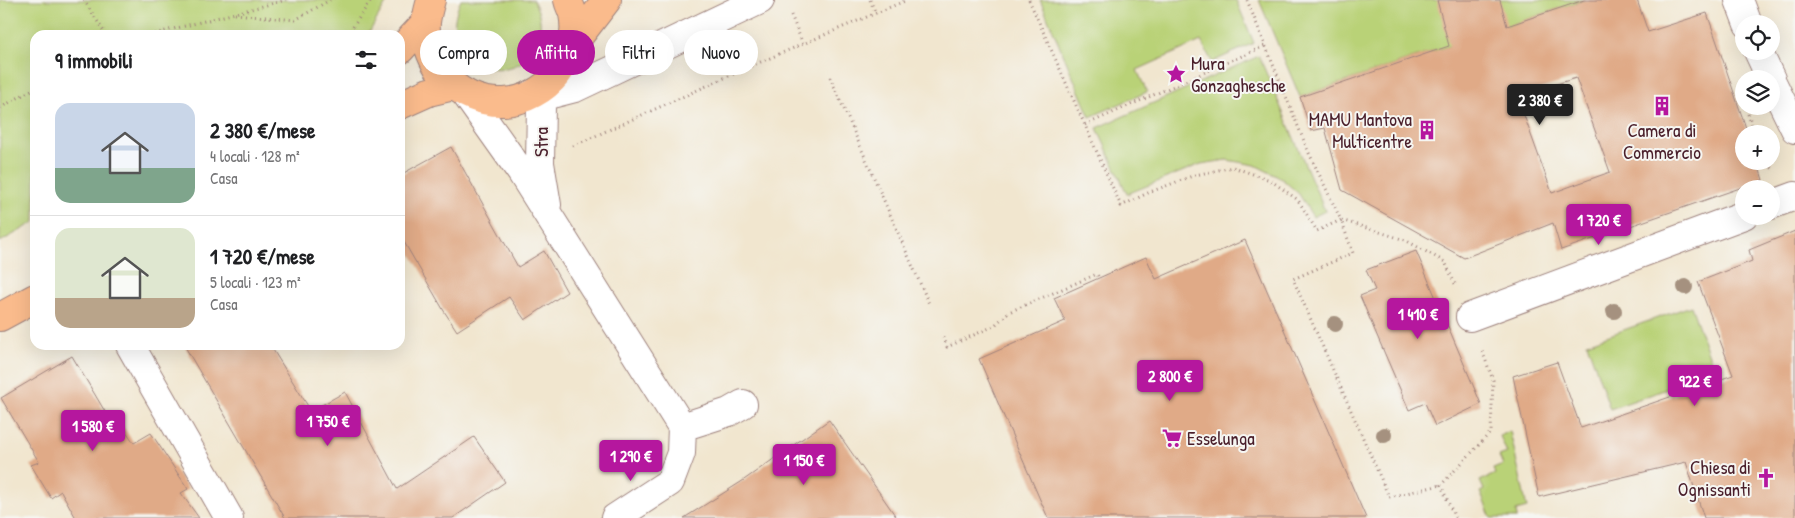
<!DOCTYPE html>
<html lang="it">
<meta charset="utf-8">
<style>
:root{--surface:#fff;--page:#f6f6f6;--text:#202124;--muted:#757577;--line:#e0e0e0;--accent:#b5179e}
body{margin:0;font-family:"Patrick Hand",sans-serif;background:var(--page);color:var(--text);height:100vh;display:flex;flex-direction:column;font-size:19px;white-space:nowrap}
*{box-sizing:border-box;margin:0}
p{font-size:16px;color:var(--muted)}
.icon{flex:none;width:28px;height:28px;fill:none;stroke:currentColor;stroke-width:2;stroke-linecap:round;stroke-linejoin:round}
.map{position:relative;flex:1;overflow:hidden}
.details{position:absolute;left:30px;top:30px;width:375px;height:320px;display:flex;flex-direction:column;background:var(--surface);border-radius:15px;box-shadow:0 5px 20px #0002}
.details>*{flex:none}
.top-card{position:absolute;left:420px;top:30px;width:475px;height:45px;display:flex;gap:10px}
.fabs{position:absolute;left:1735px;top:15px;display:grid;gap:10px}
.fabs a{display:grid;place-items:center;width:45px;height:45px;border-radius:50%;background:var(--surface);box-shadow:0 5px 20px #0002;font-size:25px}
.price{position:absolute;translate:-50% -42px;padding:0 11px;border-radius:5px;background:var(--accent);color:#fff;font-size:16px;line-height:32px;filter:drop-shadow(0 1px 2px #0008)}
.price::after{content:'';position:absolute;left:50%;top:30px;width:15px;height:11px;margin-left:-8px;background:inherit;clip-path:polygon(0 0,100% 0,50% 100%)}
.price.selected{background:#222;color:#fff}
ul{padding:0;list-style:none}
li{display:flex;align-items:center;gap:15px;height:125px;padding:0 25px}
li+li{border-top:1px solid var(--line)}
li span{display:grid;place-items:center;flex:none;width:140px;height:100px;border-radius:15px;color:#555}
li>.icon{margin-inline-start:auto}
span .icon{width:60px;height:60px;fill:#fffc;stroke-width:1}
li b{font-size:21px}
h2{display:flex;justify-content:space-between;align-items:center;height:60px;padding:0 25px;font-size:21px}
.chip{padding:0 18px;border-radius:22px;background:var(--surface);box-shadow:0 5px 20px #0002;font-size:18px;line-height:45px}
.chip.selected{background:var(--accent);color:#fff}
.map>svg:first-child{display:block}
</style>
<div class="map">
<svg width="1795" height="518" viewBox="0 0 1795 518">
<rect width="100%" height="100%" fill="#f6f6f2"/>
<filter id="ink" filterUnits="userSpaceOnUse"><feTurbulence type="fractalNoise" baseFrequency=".02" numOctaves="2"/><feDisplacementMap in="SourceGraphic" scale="10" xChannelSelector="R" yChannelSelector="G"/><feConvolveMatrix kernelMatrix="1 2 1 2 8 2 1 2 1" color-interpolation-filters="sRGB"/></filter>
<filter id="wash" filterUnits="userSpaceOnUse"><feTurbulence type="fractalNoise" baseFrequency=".0096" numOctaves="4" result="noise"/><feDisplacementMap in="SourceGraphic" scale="20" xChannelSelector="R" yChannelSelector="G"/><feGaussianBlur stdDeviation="1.12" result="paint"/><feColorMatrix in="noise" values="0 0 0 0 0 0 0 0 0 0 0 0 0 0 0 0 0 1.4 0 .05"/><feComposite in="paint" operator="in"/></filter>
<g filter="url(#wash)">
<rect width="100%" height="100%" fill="#f1e6cf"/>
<path fill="#b9d277" stroke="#827851" d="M 0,0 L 388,0 L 370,31 L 364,35 L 35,35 L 35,222 L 0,242 Z
M 461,0 L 533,0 C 540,12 542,24 539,37 C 524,95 429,68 461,0 Z
M 1040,0 L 1236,0 L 1254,43 L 1212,62 L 1201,41 L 1137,70 L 1147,92 L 1090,117 Z
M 1259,0 L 1584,0 L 1300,97 Z
M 1259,56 L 1325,211 L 1313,217 L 1299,194 L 1282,179 L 1255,165 L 1227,160 L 1201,164 L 1127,194 L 1097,128 Z
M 1691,306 L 1715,372 L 1610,409 L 1587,343 Z
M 1510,431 L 1527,508 L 1516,511 L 1517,518 L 1491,518 L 1480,492 L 1484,490 L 1480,481 L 1495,474 L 1493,469 L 1503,465 L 1499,456 L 1507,453 L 1500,436 Z"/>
<g id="blocks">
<path fill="#e0aa87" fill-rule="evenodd" d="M 1437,0 L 1500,0 L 1507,26 L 1584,0 L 1637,0 L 1648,32 L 1707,13 L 1748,134 L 1744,134 L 1744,161 L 1757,161 L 1763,180 L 1561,250 L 1553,223 L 1464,258 L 1342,190 L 1325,128 L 1311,131 L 1300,97 L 1449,46 ZM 1576,78 L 1610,172 L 1552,193 L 1517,96 Z
M 451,147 L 518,267 L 544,251 L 567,292 L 525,320 L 509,297 L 457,331 L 444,311 L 400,235 L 400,175 Z
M 1795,231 L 1795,518 L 1704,518 L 1686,462 L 1539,497 L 1513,376 L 1557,362 L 1581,428 L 1733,375 L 1698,282 L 1752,261 L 1749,250 Z
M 1245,240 L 1366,518 L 1048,518 L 979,359 L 1065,321 L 1054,298 L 1146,257 L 1156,279 Z
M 1416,251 L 1481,404 L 1435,426 L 1425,403 L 1409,410 L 1360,296 L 1375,290 L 1366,270 Z
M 184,345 L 270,345 L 311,411 L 345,392 L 397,489 L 474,437 L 505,482 L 453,518 L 285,518 Z
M 72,356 L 110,420 L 116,416 L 134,443 L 151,433 L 188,489 L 181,493 L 199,518 L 76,518 L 61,491 L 51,498 L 31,465 L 39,462 L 1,398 Z
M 829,420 L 897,518 L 684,518 L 741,482 Z"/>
</g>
</g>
<g filter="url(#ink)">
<use href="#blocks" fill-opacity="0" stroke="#9e827d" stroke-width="1"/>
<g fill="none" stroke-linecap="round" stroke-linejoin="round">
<defs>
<path id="minor" d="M 1739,0 L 1748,24
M 1758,51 L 1771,79
M 1771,80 L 1795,129
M 465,93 L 521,172 L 682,427 L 729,412 L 743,404
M 532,94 L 544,96 L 575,88 L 760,0
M 547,205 L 540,163 L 541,105 L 544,96 L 553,82
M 1771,205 L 1795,196
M 1470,317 L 1744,215
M 130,345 L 229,518
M 615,518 L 670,482 L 681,453 L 682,427"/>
<path id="major" d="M 431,0 C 429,7 427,15 426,22 C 423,66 460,104 504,102 C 546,100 582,57 573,14 C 572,10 569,5 568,0
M 573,44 L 607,0
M 400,50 L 426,22
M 400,105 L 429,92 L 454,86
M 0,317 L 35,298"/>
</defs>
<use href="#minor" stroke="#9e827d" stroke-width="30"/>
<use href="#major" stroke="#9e827d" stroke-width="30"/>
<path stroke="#9e827d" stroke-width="3" stroke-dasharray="1 4" stroke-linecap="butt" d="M 84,0 L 106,35
M 870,0 L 876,14
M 1029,0 L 1121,206 L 1150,192 L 1195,175 L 1233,167 L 1270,180 L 1298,200 L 1317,231 L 1341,220 L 1353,253 L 1293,279 L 1389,497 L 1441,485
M 1247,0 L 1308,151 L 1341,220 L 1405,240 L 1445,262 L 1456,286
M 235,14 L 295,20 L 330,0
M 791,15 L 803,44
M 150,35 L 286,0
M 351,35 L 349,33 L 371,0
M 830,77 L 930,306
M 0,108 L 35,88
M 1748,114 L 1755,134
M 1085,125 L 1267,45
M 573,146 L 751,66 L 907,0
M 1764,161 L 1773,169
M 943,337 L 947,347 L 994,326 L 1009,312 L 1097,274 L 1099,278
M 1455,518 L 1441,485 L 1491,432 L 1493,380 L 1481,348"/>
<use href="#minor" stroke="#fff" stroke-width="28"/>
<use href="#major" stroke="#fabb8c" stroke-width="28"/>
</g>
<g fill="#a5917f">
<circle cx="1685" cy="287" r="8"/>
<circle cx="1614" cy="311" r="8"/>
<circle cx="1335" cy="324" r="8"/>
<circle cx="1384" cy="435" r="8"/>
</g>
</g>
<defs>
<symbol id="sight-bare" viewBox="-9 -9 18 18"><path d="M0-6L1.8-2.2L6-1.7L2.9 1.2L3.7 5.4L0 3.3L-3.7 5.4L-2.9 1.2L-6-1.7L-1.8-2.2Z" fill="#b5179e" stroke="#f6f6f2" stroke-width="2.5" paint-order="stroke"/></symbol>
<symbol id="building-bare" viewBox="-9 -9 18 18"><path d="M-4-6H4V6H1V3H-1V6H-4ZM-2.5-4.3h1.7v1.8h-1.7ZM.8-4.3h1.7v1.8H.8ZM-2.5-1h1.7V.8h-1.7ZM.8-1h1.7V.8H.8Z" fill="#b5179e" stroke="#f6f6f2" stroke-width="2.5" paint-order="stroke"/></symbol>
<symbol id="supermarket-bare" viewBox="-9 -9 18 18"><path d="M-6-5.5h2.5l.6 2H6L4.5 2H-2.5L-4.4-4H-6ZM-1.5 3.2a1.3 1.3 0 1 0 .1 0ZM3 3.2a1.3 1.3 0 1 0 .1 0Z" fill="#b5179e" stroke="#f6f6f2" stroke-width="2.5" paint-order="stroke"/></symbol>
<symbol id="church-bare" viewBox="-9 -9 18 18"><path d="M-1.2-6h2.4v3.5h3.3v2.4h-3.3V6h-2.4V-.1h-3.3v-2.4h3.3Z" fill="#b5179e" stroke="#f6f6f2" stroke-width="2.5" paint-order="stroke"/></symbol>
</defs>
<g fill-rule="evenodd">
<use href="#sight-bare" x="1162" y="60" width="28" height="28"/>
<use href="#building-bare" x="1648" y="92" width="28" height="28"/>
<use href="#building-bare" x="1413" y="116" width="28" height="28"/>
<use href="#supermarket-bare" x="1158" y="424" width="28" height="28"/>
<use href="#church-bare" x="1752" y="464" width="28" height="28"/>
</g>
<g text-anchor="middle" stroke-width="4" stroke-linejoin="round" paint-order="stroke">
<g font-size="19" fill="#4a1f2b" stroke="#f6f6f2" text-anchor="start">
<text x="1191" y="70">Mura<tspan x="1191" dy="22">Gonzaghesche</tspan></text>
<text x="1412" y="126" text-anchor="end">MAMU Mantova<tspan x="1412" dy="22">Multicentre</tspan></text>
<text x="1662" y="137" text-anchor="middle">Camera di<tspan x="1662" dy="22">Commercio</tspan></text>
<text x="1187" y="445">Esselunga</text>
<text x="1751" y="474" text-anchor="end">Chiesa di<tspan x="1751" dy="22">Ognissanti</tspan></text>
</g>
<g font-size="19" fill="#4a1f2b" stroke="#f6f6f2">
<text transform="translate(541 142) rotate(-90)" y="7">Stra</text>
</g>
</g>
</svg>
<div class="fabs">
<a><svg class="icon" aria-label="locate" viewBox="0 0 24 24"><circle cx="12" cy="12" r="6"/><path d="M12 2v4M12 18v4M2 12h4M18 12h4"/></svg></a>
<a><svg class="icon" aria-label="layers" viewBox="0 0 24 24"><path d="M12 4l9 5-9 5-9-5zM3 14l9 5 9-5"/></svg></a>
<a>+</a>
<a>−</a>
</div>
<b class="price selected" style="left:1540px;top:126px">2 380 €</b>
<b class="price" style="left:1599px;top:246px">1 720 €</b>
<b class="price" style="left:1418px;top:340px">1 410 €</b>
<b class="price" style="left:1170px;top:402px">2 800 €</b>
<b class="price" style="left:1695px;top:407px">922 €</b>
<b class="price" style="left:328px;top:447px">1 750 €</b>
<b class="price" style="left:93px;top:452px">1 580 €</b>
<b class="price" style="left:631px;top:482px">1 290 €</b>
<b class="price" style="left:804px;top:486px">1 150 €</b>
<div class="top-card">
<a class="chip">Compra</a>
<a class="chip selected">Affitta</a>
<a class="chip">Filtri</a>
<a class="chip">Nuovo</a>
</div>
<section class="details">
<h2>9 immobili<svg class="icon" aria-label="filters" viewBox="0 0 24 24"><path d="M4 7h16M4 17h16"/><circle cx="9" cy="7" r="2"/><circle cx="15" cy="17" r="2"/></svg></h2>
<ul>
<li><span style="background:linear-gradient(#c9d6e8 65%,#7fa58c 0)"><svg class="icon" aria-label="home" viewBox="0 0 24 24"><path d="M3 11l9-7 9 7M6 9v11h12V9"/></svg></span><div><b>2 380 €/mese</b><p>4 locali · 128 m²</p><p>Casa</p></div></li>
<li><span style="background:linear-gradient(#dfe7d0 70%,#b9a48a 0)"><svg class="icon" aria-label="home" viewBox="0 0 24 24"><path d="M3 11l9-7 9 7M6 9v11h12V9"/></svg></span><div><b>1 720 €/mese</b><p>5 locali · 123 m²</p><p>Casa</p></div></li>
</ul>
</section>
</div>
